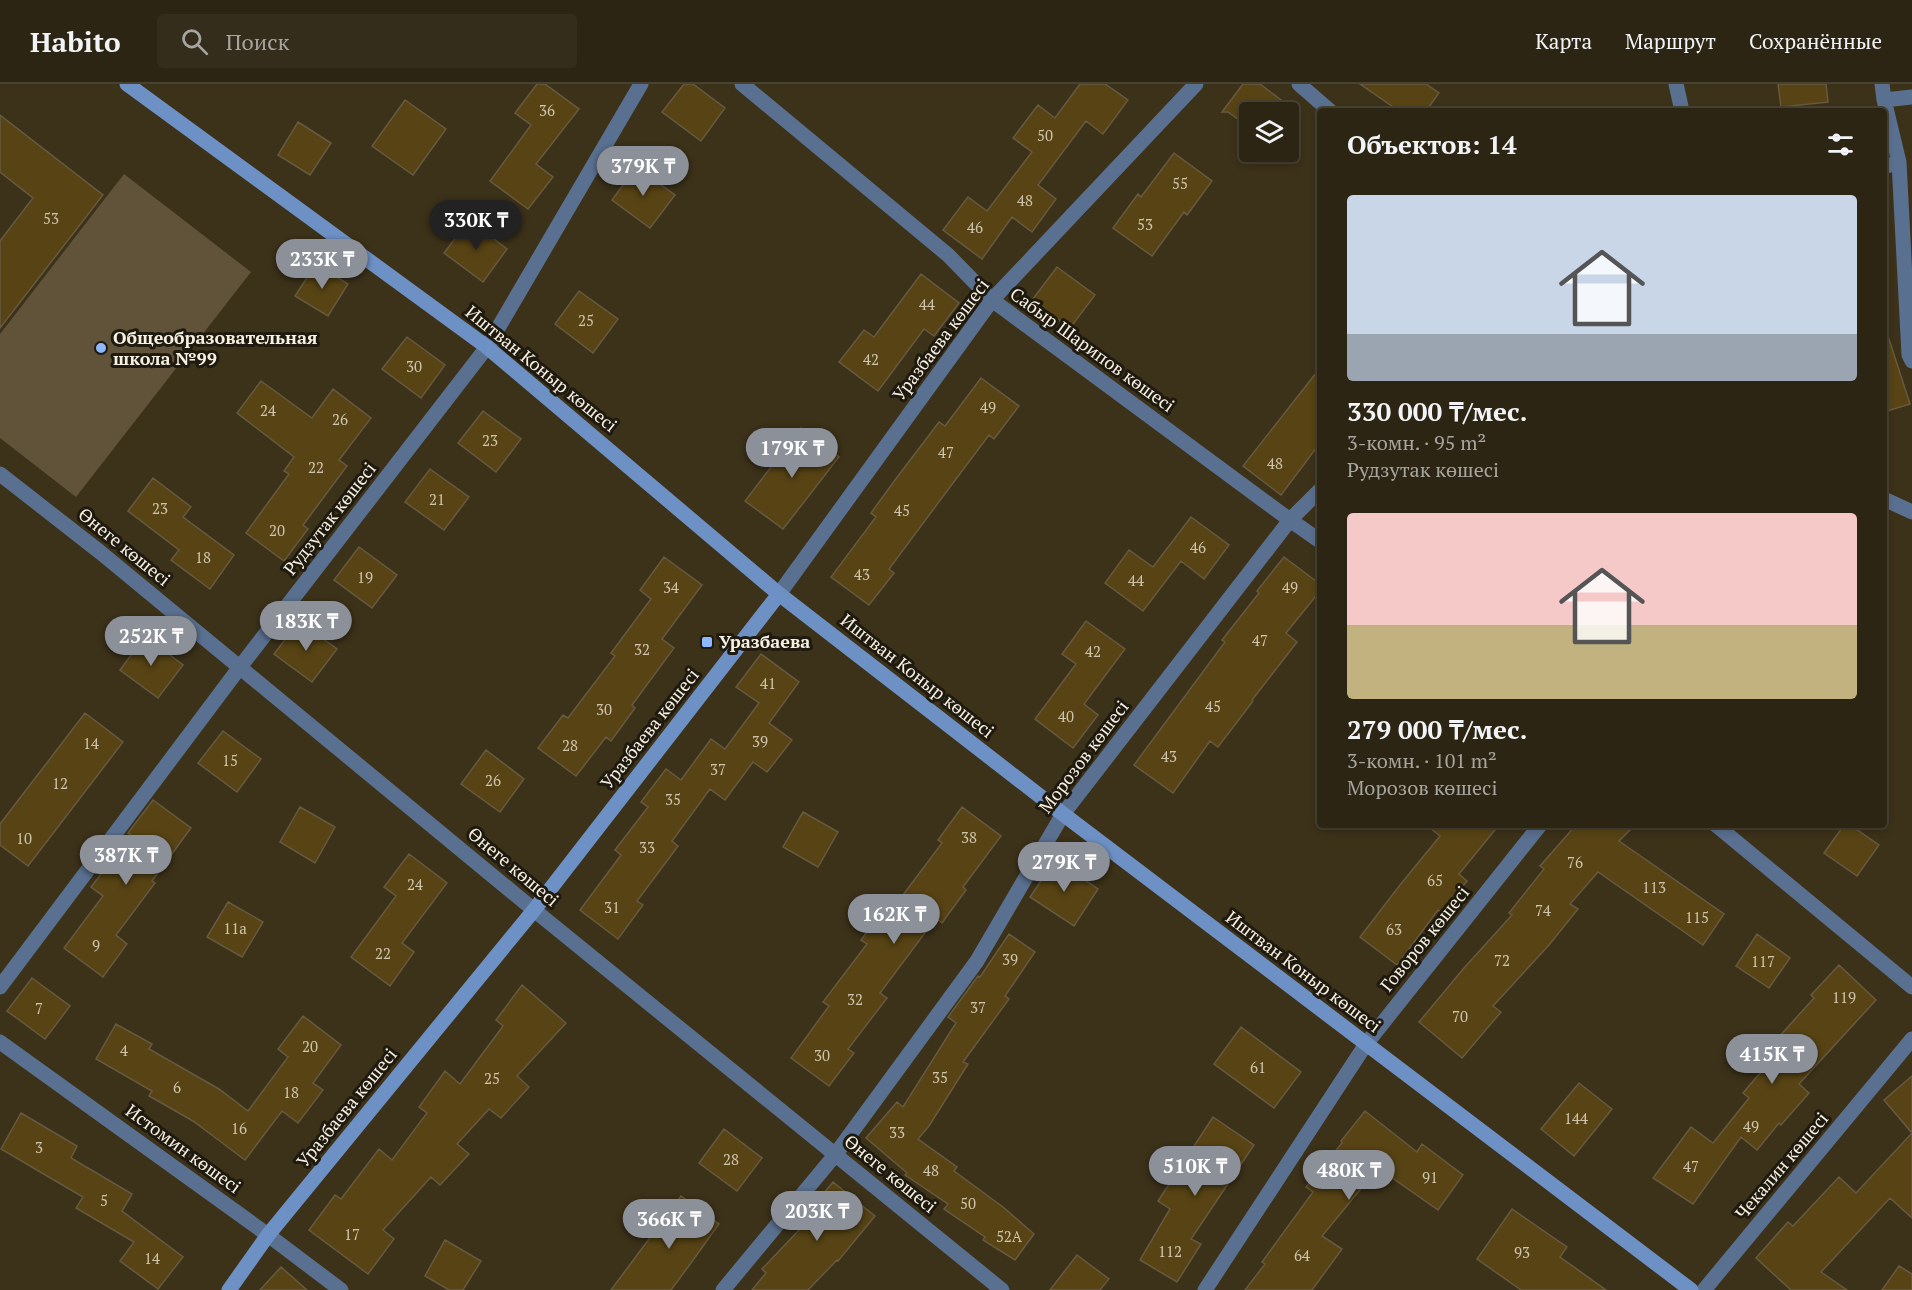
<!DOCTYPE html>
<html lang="ru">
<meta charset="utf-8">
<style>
:root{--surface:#2d2513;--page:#352d1c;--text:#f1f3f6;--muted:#a7a5a0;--line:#484233;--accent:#8c9099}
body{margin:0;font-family:"PT Serif",serif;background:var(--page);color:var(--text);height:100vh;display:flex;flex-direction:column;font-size:22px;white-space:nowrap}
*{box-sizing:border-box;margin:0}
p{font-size:20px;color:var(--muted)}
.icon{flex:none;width:33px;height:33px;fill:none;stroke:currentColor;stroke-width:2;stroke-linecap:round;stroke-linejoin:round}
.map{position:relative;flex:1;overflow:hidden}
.drawer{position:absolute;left:1317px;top:24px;width:570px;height:720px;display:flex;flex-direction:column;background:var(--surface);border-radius:6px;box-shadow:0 3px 9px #0003,0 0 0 2px var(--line)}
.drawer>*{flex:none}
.buttons{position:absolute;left:1239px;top:18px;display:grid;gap:12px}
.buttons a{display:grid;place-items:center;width:60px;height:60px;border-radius:6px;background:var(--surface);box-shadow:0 3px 9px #0003,0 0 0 2px var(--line);font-size:30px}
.price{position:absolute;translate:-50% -51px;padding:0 14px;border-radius:21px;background:var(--accent);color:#fff;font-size:20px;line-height:39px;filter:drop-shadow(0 2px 3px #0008)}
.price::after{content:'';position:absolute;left:50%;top:36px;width:18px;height:14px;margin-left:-9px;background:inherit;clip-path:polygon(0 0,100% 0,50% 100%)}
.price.active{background:#222;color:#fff}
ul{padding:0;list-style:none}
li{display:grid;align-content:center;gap:12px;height:318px;padding:0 30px}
li span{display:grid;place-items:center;height:186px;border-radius:6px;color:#555}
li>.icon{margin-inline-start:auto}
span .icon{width:108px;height:108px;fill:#fffc;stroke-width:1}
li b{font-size:26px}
h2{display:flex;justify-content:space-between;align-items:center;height:72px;padding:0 30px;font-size:26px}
header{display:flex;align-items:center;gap:36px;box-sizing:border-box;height:84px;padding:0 30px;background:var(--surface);border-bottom:2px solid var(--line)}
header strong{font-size:28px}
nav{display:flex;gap:33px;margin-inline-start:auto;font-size:21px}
.search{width:420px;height:54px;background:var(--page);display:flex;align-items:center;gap:15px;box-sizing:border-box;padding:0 21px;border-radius:6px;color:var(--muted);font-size:22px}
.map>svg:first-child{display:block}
</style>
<header>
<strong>Habito</strong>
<div class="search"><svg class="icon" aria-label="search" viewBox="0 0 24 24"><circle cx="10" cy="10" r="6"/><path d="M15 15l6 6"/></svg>Поиск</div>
<nav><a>Карта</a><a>Маршрут</a><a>Сохранённые</a></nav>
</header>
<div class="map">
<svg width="1912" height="1206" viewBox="0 0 1912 1206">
<rect width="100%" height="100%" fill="#3c3119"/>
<path fill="#60533a" d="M 124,90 L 251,188 L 76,413 L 0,354 L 0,250 Z"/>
<path fill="#574314" stroke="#665a41" stroke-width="1.5" d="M 537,0 L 545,0 L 579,25 L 536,80 L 553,93 L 528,125 L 490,97 L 531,41 L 515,29 Z
M 684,0 L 693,0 L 725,24 L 701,57 L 662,28 Z
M 1080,0 L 1105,0 L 1128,16 L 1103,50 L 1086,37 L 1038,101 L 1056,115 L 1032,148 L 1012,133 L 982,175 L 943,146 L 968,113 L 987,127 L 1032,68 L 1013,54 L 1038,21 L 1055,34 Z
M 1243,0 L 1260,0 L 1297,28 L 1250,28 L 1250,44 L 1228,28 L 1222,28 Z
M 1360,0 L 1426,0 L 1439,9 L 1426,27 L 1399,27 Z
M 1778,0 L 1826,0 L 1828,18 L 1781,23 Z
M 405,16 L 446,45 L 413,91 L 372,62 Z
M 0,31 L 103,111 L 0,244 L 0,157 L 33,114 L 0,88 Z
M 298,38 L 331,59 L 310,91 L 278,71 Z
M 1174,69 L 1212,97 L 1187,131 L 1184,128 L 1152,172 L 1113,144 L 1138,110 L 1141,113 Z
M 636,83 L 675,111 L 650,144 L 612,116 Z
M 469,136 L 507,165 L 483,198 L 444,169 Z
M 316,180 L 348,200 L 328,232 L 295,212 Z
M 1057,183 L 1095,211 L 1070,244 L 1032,216 Z
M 921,190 L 959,219 L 934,252 L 924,245 L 878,307 L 839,278 L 864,246 L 874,253 Z
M 579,207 L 618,235 L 593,269 L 555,240 Z
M 1888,252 L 1910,320 L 1884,328 L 1884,253 Z
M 407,253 L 445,281 L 421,314 L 382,285 Z
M 1320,284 L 1320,359 L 1281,411 L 1243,382 Z
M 981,294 L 1019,322 L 994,355 L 989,351 L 953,399 L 889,485 L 894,489 L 869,521 L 831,493 L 876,433 L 871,429 L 895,396 L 939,338 L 945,342 Z
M 261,297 L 312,334 L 333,305 L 371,334 L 339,376 L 347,382 L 303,441 L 308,445 L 284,477 L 246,449 L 289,390 L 284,387 L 294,373 L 237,329 Z
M 483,327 L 521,355 L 496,388 L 458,359 Z
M 801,344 L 839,373 L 783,445 L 745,417 Z
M 430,385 L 469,413 L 444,446 L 405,418 Z
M 153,394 L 191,423 L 183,433 L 234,471 L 210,505 L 171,476 L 179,466 L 128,427 Z
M 1191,433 L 1229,461 L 1204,495 L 1181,477 L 1143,527 L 1105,499 L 1129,466 L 1153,483 Z
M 359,463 L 397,491 L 372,524 L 334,496 Z
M 664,473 L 702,501 L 662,555 L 674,564 L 632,621 L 635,624 L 611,657 L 606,653 L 576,692 L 538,664 L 563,631 L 568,634 L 615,572 L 611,569 L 651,515 L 640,506 Z
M 1284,473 L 1320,500 L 1320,507 L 1286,549 L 1297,558 L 1252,616 L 1253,617 L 1218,663 L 1210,657 L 1173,709 L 1134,681 L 1225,558 L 1222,556 L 1259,509 L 1257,507 Z
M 299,537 L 337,565 L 312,598 L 274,570 Z
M 1086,537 L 1125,565 L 1084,620 L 1098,631 L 1073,664 L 1035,635 L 1076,580 L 1062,570 Z
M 145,552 L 183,581 L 158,614 L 120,586 Z
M 761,570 L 799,598 L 769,639 L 792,656 L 767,688 L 753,678 L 725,716 L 710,705 L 672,757 L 678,762 L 637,817 L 643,821 L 618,855 L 580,826 L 621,771 L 615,766 L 648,723 L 641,718 L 666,685 L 681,696 L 711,655 L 725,665 L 759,619 L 736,603 Z
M 85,629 L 123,658 L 28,782 L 0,761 L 0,740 Z
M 223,647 L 261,675 L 237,708 L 198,679 Z
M 486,666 L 524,695 L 500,728 L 461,700 Z
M 153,716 L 191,744 L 152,797 L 155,799 L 116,851 L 127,860 L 103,893 L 64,864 L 103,812 L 91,803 L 131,751 L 128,749 Z
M 300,723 L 335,743 L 315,779 L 280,758 Z
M 962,723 L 1001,752 L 963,803 L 966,806 L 942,839 L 936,834 L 880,909 L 887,914 L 848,965 L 854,969 L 829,1002 L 791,974 L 829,922 L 823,918 L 867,860 L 861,856 L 885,823 L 891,827 L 942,759 L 938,756 Z
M 803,728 L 838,748 L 818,783 L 783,763 Z
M 1426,741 L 1499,741 L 1459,790 L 1467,797 L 1441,828 L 1438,826 L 1397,881 L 1360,853 L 1400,801 L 1440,752 Z
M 1576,741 L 1635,741 L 1619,757 L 1724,830 L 1703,861 L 1598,788 L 1570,820 L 1578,825 L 1549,861 L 1493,922 L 1501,928 L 1462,974 L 1419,938 L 1464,884 L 1512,831 L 1509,829 L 1544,785 L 1540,782 Z
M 1844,741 L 1850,741 L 1879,761 L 1857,792 L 1824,769 Z
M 409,770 L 447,799 L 402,859 L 414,868 L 390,902 L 351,873 L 396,812 L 384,803 Z
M 1055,776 L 1098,805 L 1074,842 L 1030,813 Z
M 228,818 L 263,838 L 242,873 L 207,853 Z
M 1009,850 L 1035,868 L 1005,912 L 1009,915 L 963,978 L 968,980 L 929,1042 L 918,1055 L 957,1083 L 954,1087 L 1003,1123 L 1034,1150 L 1015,1176 L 983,1156 L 985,1153 L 944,1125 L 948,1120 L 905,1091 L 907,1089 L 866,1054 L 897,1018 L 903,1023 L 956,939 L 948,933 L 978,892 L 980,893 Z
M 1757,850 L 1790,874 L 1769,904 L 1736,882 Z
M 1839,881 L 1876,916 L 1799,1000 L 1809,1009 L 1781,1041 L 1779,1039 L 1757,1066 L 1741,1053 L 1693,1120 L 1653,1094 L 1691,1043 L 1713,1059 L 1749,1014 L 1743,1009 L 1784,961 L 1777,955 L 1814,914 L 1811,911 Z
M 32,894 L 70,922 L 45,955 L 7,927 Z
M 522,901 L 566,939 L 517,992 L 529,1003 L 501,1034 L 489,1025 L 457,1060 L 469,1070 L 440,1101 L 431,1093 L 383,1146 L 394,1155 L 368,1190 L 309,1146 L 335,1111 L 341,1115 L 379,1065 L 392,1076 L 427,1029 L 419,1023 L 445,987 L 460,1000 L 503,942 L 496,936 Z
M 303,932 L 341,961 L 313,999 L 323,1006 L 298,1039 L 282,1027 L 245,1076 L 193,1037 L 149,1012 L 152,1007 L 96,975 L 116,940 L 152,960 L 149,965 L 219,1005 L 248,1027 L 288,973 L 278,965 Z
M 1241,943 L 1301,988 L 1274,1024 L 1214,980 Z
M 1912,992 L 1912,1049 L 1884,1016 Z
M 1579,999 L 1612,1025 L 1574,1072 L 1541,1045 Z
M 1365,1027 L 1417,1068 L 1422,1060 L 1463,1091 L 1438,1126 L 1378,1084 L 1322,1152 L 1342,1165 L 1312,1206 L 1245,1206 L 1265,1180 L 1262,1178 L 1313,1108 L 1306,1103 L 1342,1059 L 1341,1057 Z
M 21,1029 L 77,1062 L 71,1074 L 132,1110 L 122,1127 L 183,1173 L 158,1205 L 120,1177 L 134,1158 L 76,1124 L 83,1113 L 1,1065 Z
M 1213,1033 L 1254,1061 L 1191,1155 L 1201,1160 L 1177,1198 L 1140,1176 L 1170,1125 L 1158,1117 Z
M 724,1045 L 762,1074 L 737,1107 L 699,1079 Z
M 1912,1049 L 1912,1134 L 1890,1114 L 1821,1188 L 1847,1206 L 1791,1206 L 1756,1174 L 1788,1138 L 1793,1142 L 1839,1093 L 1856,1109 Z
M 833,1098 L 875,1132 L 838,1177 L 837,1176 L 808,1206 L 752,1206 L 766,1189 L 762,1185 L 799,1146 L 795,1143 Z
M 681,1112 L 719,1140 L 691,1179 L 671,1206 L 611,1206 Z
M 1512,1125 L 1567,1163 L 1560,1173 L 1606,1206 L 1521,1206 L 1477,1175 Z
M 445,1156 L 481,1177 L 463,1206 L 449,1206 L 425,1192 Z
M 1077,1171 L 1109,1195 L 1100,1206 L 1050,1206 Z
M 1899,1182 L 1912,1190 L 1912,1206 L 1882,1206 Z
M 281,1183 L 307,1206 L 260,1206 Z"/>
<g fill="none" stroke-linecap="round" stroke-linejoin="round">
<path stroke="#5a7090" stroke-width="15" d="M 742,0 L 948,171 L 992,216 L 1290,436 L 1320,457
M 1299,0 L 1330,27
M 1676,0 L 1682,27
M 1882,0 L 1884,16 L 1899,78 L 1909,271 L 1912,277
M 1884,16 L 1912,13
M 1884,83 L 1899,78
M 0,390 L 100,468 L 534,826 L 1002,1206
M 1884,415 L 1912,428
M 779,510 L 992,216 L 1196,0
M 1716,741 L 1912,903
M 0,903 L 240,583 L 487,263 L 641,0
M 0,958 L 268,1151 L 341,1206
M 723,1206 L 835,1071 L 977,877 L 1063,730 L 1290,436 L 1320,406
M 1205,1206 L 1366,960 L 1540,741
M 1704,1206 L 1912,955"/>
<path stroke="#6e91c5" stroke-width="15" d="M 127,0 L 487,263 L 779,510 L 1063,730 L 1691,1206
M 229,1206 L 268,1151 L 534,826 L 779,510"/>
</g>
<g fill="#8cb9fc" stroke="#1f1a0f" stroke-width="2">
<circle cx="101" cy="264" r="6"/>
<rect x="701" y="552" width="12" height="12" rx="3"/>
</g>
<g text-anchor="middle" stroke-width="6" stroke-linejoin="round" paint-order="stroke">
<g font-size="15" fill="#cfc5ae">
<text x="547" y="32">36</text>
<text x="1045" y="57">50</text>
<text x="1180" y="105">55</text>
<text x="1025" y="122">48</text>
<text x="51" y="140">53</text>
<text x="1145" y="146">53</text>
<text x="975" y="149">46</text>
<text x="927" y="226">44</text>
<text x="586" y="242">25</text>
<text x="871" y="281">42</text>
<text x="414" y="288">30</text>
<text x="988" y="329">49</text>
<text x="268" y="332">24</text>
<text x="340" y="341">26</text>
<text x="490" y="362">23</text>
<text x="946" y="374">47</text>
<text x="1275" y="385">48</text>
<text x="316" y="389">22</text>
<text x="437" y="421">21</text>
<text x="160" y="430">23</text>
<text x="902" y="432">45</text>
<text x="277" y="452">20</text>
<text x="1198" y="469">46</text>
<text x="203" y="479">18</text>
<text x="862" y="496">43</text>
<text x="365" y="499">19</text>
<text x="1136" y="502">44</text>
<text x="671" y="509">34</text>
<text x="1290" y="509">49</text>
<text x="1260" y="562">47</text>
<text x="642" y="571">32</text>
<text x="1093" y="573">42</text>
<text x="768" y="605">41</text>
<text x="1213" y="628">45</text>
<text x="604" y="631">30</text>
<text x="1066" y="638">40</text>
<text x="760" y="663">39</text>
<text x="91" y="665">14</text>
<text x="570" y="667">28</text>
<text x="1169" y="678">43</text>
<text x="230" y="682">15</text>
<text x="718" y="691">37</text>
<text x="493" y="702">26</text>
<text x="60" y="705">12</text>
<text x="673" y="721">35</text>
<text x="969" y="759">38</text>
<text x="24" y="760">10</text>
<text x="647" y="769">33</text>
<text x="1575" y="784">76</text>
<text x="1435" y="802">65</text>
<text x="415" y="806">24</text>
<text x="1654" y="809">113</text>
<text x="612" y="829">31</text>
<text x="1543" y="832">74</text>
<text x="1697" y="839">115</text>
<text x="235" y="850">11а</text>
<text x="1394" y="851">63</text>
<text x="96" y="867">9</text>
<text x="383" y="875">22</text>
<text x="1010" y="881">39</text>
<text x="1502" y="882">72</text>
<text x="1763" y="883">117</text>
<text x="1844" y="919">119</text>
<text x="855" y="921">32</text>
<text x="978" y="929">37</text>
<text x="39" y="930">7</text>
<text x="1460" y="938">70</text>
<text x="310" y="968">20</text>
<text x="124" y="972">4</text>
<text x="822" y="977">30</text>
<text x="1258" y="989">61</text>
<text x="940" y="999">35</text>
<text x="492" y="1000">25</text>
<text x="177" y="1009">6</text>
<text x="291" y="1014">18</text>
<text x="1576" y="1040">144</text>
<text x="1751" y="1048">49</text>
<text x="239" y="1050">16</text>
<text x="897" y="1054">33</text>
<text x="39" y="1069">3</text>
<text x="731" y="1081">28</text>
<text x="1691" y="1088">47</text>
<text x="931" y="1092">48</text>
<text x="1430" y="1099">91</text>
<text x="104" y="1122">5</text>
<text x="968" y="1125">50</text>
<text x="352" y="1156">17</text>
<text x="1009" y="1158">52А</text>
<text x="1170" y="1173">112</text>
<text x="1522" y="1174">93</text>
<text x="1302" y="1177">64</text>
<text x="152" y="1180">14</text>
</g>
<g font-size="18" font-weight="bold" fill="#f7f0e2" stroke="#1f1a0f" text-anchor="start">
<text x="113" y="260">Общеобразовательная<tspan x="113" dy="21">школа №99</tspan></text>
<text x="719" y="564">Уразбаева</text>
</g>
<g font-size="18" fill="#f7f0e2" stroke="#1f1a0f">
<text transform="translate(941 256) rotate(-53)" y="6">Уразбаева көшесі</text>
<text transform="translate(1092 266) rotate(36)" y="6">Сабыр Шарипов көшесі</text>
<text transform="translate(541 285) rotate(39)" y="6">Иштван Коныр көшесі</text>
<text transform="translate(330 435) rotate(-52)" y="6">Рудзутак көшесі</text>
<text transform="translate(124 463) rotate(39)" y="6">Өнеге көшесі</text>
<text transform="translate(917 592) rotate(38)" y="6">Иштван Коныр көшесі</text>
<text transform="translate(650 645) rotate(-52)" y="6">Уразбаева көшесі</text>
<text transform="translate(1084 673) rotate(-53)" y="6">Морозов көшесі</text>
<text transform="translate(513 783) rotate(40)" y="6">Өнеге көшесі</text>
<text transform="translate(1425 855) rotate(-51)" y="6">Говоров көшесі</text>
<text transform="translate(1303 888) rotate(37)" y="6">Иштван Коныр көшесі</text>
<text transform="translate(347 1024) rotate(-51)" y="6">Уразбаева көшесі</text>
<text transform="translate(183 1065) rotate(36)" y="6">Истомин көшесі</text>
<text transform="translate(1782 1082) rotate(-50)" y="6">Чекалин көшесі</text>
<text transform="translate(890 1090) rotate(39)" y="6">Өнеге көшесі</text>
</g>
</g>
</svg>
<div class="buttons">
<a><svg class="icon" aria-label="layers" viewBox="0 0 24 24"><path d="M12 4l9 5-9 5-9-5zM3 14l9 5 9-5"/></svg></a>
</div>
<b class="price" style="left:643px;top:113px">379K ₸</b>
<b class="price active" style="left:476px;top:167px">330K ₸</b>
<b class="price" style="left:322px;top:206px">233K ₸</b>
<b class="price" style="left:792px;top:395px">179K ₸</b>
<b class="price" style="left:306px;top:568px">183K ₸</b>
<b class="price" style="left:151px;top:583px">252K ₸</b>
<b class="price" style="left:126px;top:802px">387K ₸</b>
<b class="price" style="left:1064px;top:809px">279K ₸</b>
<b class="price" style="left:894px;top:861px">162K ₸</b>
<b class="price" style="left:1772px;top:1001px">415K ₸</b>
<b class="price" style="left:1195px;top:1113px">510K ₸</b>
<b class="price" style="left:1349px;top:1117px">480K ₸</b>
<b class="price" style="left:817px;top:1158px">203K ₸</b>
<b class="price" style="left:669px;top:1166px">366K ₸</b>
<section class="drawer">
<h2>Объектов: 14<svg class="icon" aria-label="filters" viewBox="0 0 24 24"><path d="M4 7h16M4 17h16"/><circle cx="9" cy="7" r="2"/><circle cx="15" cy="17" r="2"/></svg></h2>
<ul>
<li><span style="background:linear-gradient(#c9d6e8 75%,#9aa5b1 0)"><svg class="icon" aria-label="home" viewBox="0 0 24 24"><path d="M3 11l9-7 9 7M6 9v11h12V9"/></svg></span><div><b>330 000 ₸/мес.</b><p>3-комн. · 95 m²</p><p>Рудзутак көшесі</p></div></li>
<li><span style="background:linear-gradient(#f6c9c9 60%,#c2b280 0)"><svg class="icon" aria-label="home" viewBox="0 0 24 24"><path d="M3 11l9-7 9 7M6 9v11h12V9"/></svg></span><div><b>279 000 ₸/мес.</b><p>3-комн. · 101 m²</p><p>Морозов көшесі</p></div></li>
</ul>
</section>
</div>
